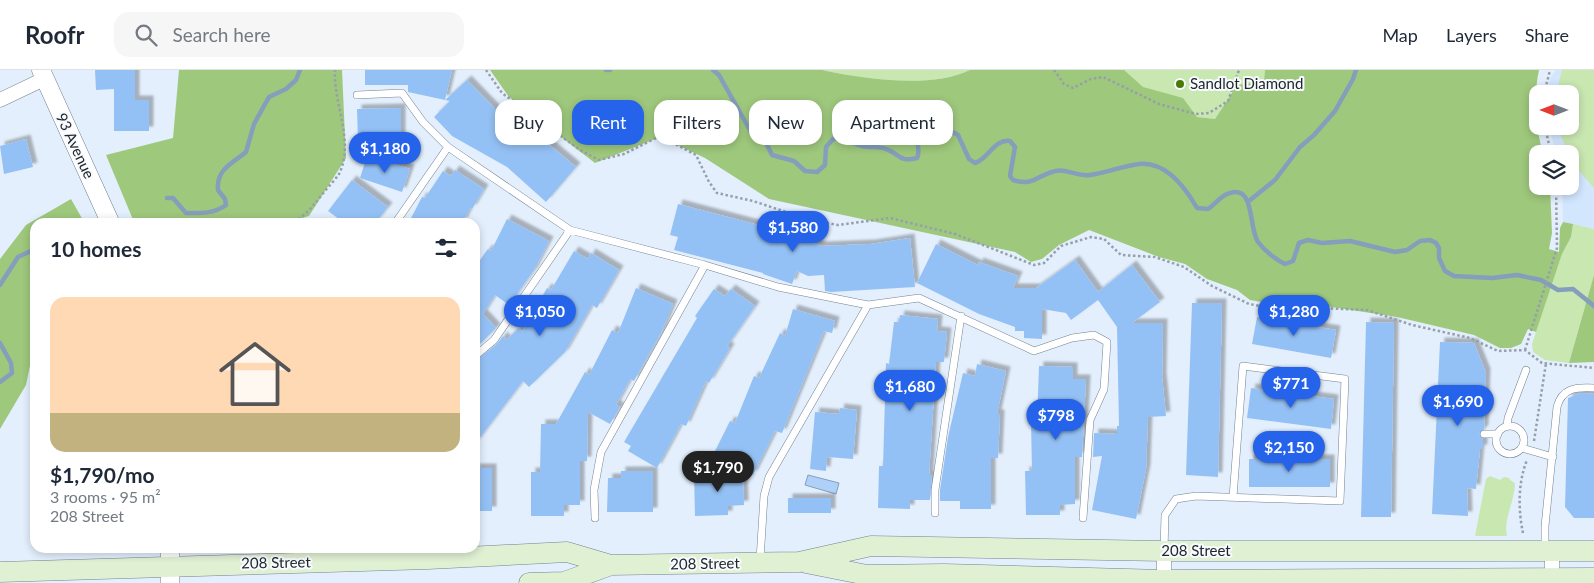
<!DOCTYPE html>
<meta charset="utf-8">
<style>
:root{--surface:#fff;--page:#f6f6f7;--text:#1f2937;--muted:#747a83;--line:#e0e1e3;--accent:#2563eb}
body{margin:0;font-family:Lato,sans-serif;background:var(--page);color:var(--text);height:100vh;display:flex;flex-direction:column;font-size:19px;white-space:nowrap}
*{box-sizing:border-box;margin:0}
p{font-size:16px;color:var(--muted)}
.icon{flex:none;width:28px;height:28px;fill:none;stroke:currentColor;stroke-width:2;stroke-linecap:round;stroke-linejoin:round}
.map{position:relative;flex:1;overflow:hidden}
.panel{position:absolute;left:30px;top:148px;width:450px;height:335px;display:flex;flex-direction:column;background:var(--surface);border-radius:15px;box-shadow:0 2px 8px #0003}
.panel>*{flex:none}
.top-card{position:absolute;left:495px;top:30px;width:475px;height:45px;display:flex;gap:10px}
.needle{width:32px;rotate:270deg}
.fabs{position:absolute;left:1529px;top:15px;display:grid;gap:10px}
.fabs a{display:grid;place-items:center;width:50px;height:50px;border-radius:10px;background:var(--surface);box-shadow:0 2px 8px #0003;font-size:25px}
.price{position:absolute;translate:-50% -42px;padding:0 11px;border-radius:18px;background:var(--accent);color:#fff;font-size:16px;line-height:32px;filter:drop-shadow(0 1px 2px #0008)}
.price::after{content:'';position:absolute;left:50%;top:30px;width:15px;height:11px;margin-left:-8px;background:inherit;clip-path:polygon(0 0,100% 0,50% 100%)}
.price.active{background:#222;color:#fff}
ul{padding:0;list-style:none}
li{display:grid;align-content:center;gap:10px;height:265px;padding:0 20px}
li+li{border-top:1px solid var(--line)}
li span{display:grid;place-items:center;height:155px;border-radius:15px;color:#555}
li>.icon{margin-inline-start:auto}
span .icon{width:90px;height:90px;fill:#fffc;stroke-width:1}
li b{font-size:21px}
h2{display:flex;justify-content:space-between;align-items:center;height:60px;padding:0 20px;font-size:21px}
.tag{padding:0 18px;border-radius:15px;background:var(--surface);box-shadow:0 2px 8px #0003;font-size:18px;line-height:45px}
.tag.active{background:var(--accent);color:#fff}
header{display:flex;align-items:center;gap:30px;box-sizing:border-box;height:70px;padding:0 25px;background:var(--surface);border-bottom:1px solid var(--line)}
header strong{font-size:24px}
nav{display:flex;gap:28px;margin-inline-start:auto;font-size:18px}
.search{width:350px;height:45px;background:var(--page);display:flex;align-items:center;gap:12px;box-sizing:border-box;padding:0 18px;border-radius:15px;color:var(--muted);font-size:19px}
.map>svg:first-child{display:block}
</style>
<header>
<strong>Roofr</strong>
<div class="search"><svg class="icon" aria-label="search" viewBox="0 0 24 24"><circle cx="10" cy="10" r="6"/><path d="M15 15l6 6"/></svg>Search here</div>
<nav><a>Map</a><a>Layers</a><a>Share</a></nav>
</header>
<div class="map">
<svg width="1594" height="513" viewBox="0 0 1594 513">
<defs>
<filter id="shadow"><feDropShadow dx="4.5" dy="-4.5" stdDeviation="1" flood-color="#0004"/></filter>
</defs>
<rect width="100%" height="100%" fill="#e3effd"/>
<path fill="#d2e6fe" d="M 1556,0 L 1594,0 L 1594,159 L 1563,152 L 1562,116 L 1570,116 L 1570,84 L 1556,84 L 1549,56 L 1570,56 L 1570,24 L 1547,24 L 1550,8 Z"/>
<path fill="#c8e7b1" d="M 822,0 L 970,0 C 931,19 863,9 822,0 Z
M 1095,0 L 1265,0 L 1264,11 L 1236,15 L 1215,49 L 1197,47 Z
M 1562,0 L 1594,0 L 1594,118 L 1573,94 L 1559,61 L 1558,56 L 1570,56 L 1570,24 L 1556,24 Z
M 1573,154 L 1594,159 L 1594,205 L 1569,293 L 1545,290 L 1533,282 L 1532,274 L 1562,184 L 1571,167 Z
M 1490,406 L 1500,410 L 1504,407 L 1509,408 L 1510,410 L 1515,413 C 1515,431 1503,449 1507,466 L 1475,466 L 1486,409 Z"/>
<path fill="#9ec87c" d="M 179,0 L 342,0 L 346,88 L 309,146 L 290,152 L 134,152 L 106,85 L 173,68 Z
M 490,0 L 822,0 C 864,9 931,19 970,0 L 1124,0 L 1143,17 L 1183,28 L 1197,47 L 1215,49 L 1237,15 L 1264,11 L 1265,0 L 1539,0 C 1533,27 1536,58 1543,84 L 1538,84 L 1538,116 L 1550,116 L 1552,163 L 1549,179 L 1559,182 L 1560,158 L 1563,152 L 1573,154 L 1571,167 L 1562,184 L 1536,262 L 1528,259 L 1521,274 L 1511,278 L 1500,278 L 1474,265 L 1397,247 L 1312,234 L 1280,235 L 1250,230 L 1237,220 L 1207,209 L 1185,194 L 1159,187 L 1089,160 L 1059,175 L 1042,189 L 1031,192 L 1015,182 L 769,129 L 705,88 L 660,67 L 595,93 L 509,27 Z
M 71,129 L 84,152 L 35,152 L 35,271 L 26,315 L 0,359 L 0,189 L 26,155 Z
M 1594,205 L 1594,292 L 1569,293 Z"/>
<path fill="#afd1f9" stroke="#849ebc" d="M 808,405 L 839,413 L 836,424 L 805,415 Z"/>
<g fill="none" stroke-linecap="round" stroke-linejoin="round">
<path stroke="#849ebc" stroke-width="4.5" d="M 606,0 L 610,0
M 713,0 L 719,5 L 751,62 L 763,66 L 772,85 L 794,91 L 805,101 L 817,102 L 825,95 L 826,77 L 833,69 C 849,67 849,73 862,76 C 870,78 878,76 886,79 C 899,83 899,93 917,88 C 921,81 916,73 917,65 C 921,45 948,59 958,65 L 969,89 L 975,93 C 989,89 993,69 1010,71 L 1015,77 L 1010,106 L 1013,110 C 1033,116 1035,107 1052,102 C 1065,97 1077,107 1090,105 C 1106,103 1122,96 1139,94 C 1166,91 1185,117 1197,138 L 1208,139 C 1214,135 1220,127 1227,124 C 1256,112 1248,158 1258,172 C 1264,180 1276,190 1285,194 L 1293,191 L 1299,173 L 1308,170 L 1322,173 L 1350,171 L 1395,182 L 1407,180 L 1420,171 L 1430,170 L 1436,173 L 1439,178 L 1439,188 L 1445,201 L 1454,206 L 1492,208 L 1517,205 L 1541,210 L 1558,220 L 1573,219 L 1594,236
M 167,128 L 173,128 L 186,143 C 200,143 214,144 226,135 L 225,129 L 218,120 C 216,99 233,93 246,82 L 254,54 L 269,27 L 286,19 L 296,10 L 300,0
M 1249,131 L 1275,110 L 1300,77 L 1314,65 L 1335,41 L 1353,9 L 1356,0
M 0,215 L 18,187 L 35,179
M 0,273 L 11,293 L 12,303 L 0,312"/>
</g>
<path fill="#94c1f5" filter="url(#shadow)" d="M 95,0 L 135,0 L 135,30 L 149,30 L 149,61 L 114,61 L 114,19 L 96,20 Z
M 365,0 L 452,0 L 445,30 L 408,22 L 408,15 L 365,15 Z
M 467,10 L 497,41 L 499,39 L 534,62 L 576,97 L 546,132 L 507,97 L 452,66 L 434,47 L 450,31 L 445,30 Z
M 401,38 L 401,71 L 358,72 L 357,39 Z
M 26,69 L 33,97 L 4,104 L 0,76 Z
M 367,86 L 410,99 L 402,122 L 360,108 Z
M 455,100 L 484,119 L 472,139 L 470,138 L 463,152 L 409,152 L 422,127 L 425,128 L 443,101 L 451,106 Z
M 352,110 L 388,137 L 376,152 L 343,152 L 328,141 Z
M 678,134 L 781,161 L 822,176 L 871,174 L 910,168 L 915,217 L 831,222 L 825,221 L 824,205 L 808,206 L 797,201 L 792,214 L 763,204 L 763,203 L 674,180 L 678,167 L 670,165 Z
M 507,149 L 549,171 L 534,200 L 509,235 L 495,225 L 483,244 L 496,258 L 475,279 L 475,197 L 488,179 L 491,181 Z
M 936,174 L 978,195 L 979,192 L 1018,206 L 1013,218 L 1036,218 L 1075,190 L 1098,222 L 1132,195 L 1160,232 L 1132,253 L 1163,253 L 1162,307 L 1166,346 L 1148,347 L 1146,399 L 1136,449 L 1092,440 L 1102,386 L 1093,387 L 1094,363 L 1117,364 L 1117,356 L 1119,356 L 1117,257 L 1098,230 L 1071,250 L 1066,243 L 1042,239 L 1042,269 L 1024,268 L 1024,261 L 1015,261 L 1015,257 L 979,244 L 917,213 Z
M 574,181 L 588,189 L 591,183 L 619,200 L 597,238 L 592,235 L 565,282 L 529,317 L 523,311 L 475,374 L 475,291 L 497,274 L 503,266 L 506,270 L 519,258 L 522,262 L 547,218 L 551,220 Z
M 636,218 L 673,234 L 662,261 L 634,311 L 630,309 L 616,335 L 620,337 L 610,354 L 588,342 L 587,391 L 580,391 L 580,435 L 564,435 L 564,446 L 531,446 L 531,402 L 540,402 L 541,354 L 556,354 L 585,302 L 589,305 L 612,260 L 618,263 Z
M 714,219 L 725,226 L 731,219 L 755,236 L 727,276 L 730,278 L 709,313 L 706,311 L 686,356 L 681,354 L 657,398 L 628,381 L 631,376 L 624,372 L 697,248 L 695,246 Z
M 1192,233 L 1222,233 L 1218,407 L 1186,405 Z
M 793,239 L 835,251 L 832,263 L 824,261 L 782,363 L 775,361 L 753,405 L 713,385 L 730,351 L 735,353 L 754,306 L 759,308 L 780,263 L 785,266 Z
M 900,245 L 938,249 L 937,261 L 947,262 L 944,292 L 936,292 L 929,405 L 932,405 L 930,430 L 910,430 L 910,439 L 878,438 L 879,396 L 883,396 L 886,293 L 889,294 L 894,252 L 899,252 Z
M 1257,247 L 1336,260 L 1331,288 L 1252,274 Z
M 1366,252 L 1394,253 L 1391,447 L 1361,447 Z
M 1440,272 L 1474,273 L 1486,303 L 1484,359 L 1479,364 L 1483,369 L 1483,379 L 1480,379 L 1476,419 L 1467,418 L 1468,446 L 1432,444 Z
M 977,294 L 1006,301 L 997,344 L 1000,344 L 998,388 L 991,388 L 991,439 L 960,439 L 960,431 L 940,431 L 940,420 L 948,367 L 963,303 L 975,306 Z
M 1039,296 L 1073,297 L 1073,309 L 1086,309 L 1082,387 L 1075,387 L 1075,434 L 1060,435 L 1060,445 L 1026,445 L 1025,401 L 1032,401 L 1031,351 L 1037,351 Z
M 1251,318 L 1334,329 L 1331,359 L 1247,348 Z
M 1581,323 L 1594,324 L 1594,448 L 1574,448 L 1565,437 L 1568,328 Z
M 840,338 L 857,340 L 853,389 L 827,387 L 826,401 L 810,399 L 815,342 L 839,344 Z
M 1249,389 L 1330,389 L 1330,417 L 1249,417 Z
M 475,398 L 492,398 L 492,441 L 475,441 Z
M 621,401 L 653,401 L 653,442 L 607,442 L 608,408 L 621,408 Z
M 743,403 L 744,435 L 728,436 L 728,445 L 695,446 L 694,405 Z
M 788,428 L 831,428 L 831,443 L 788,443 Z"/>
<g fill="none" stroke-linecap="round" stroke-linejoin="round">
<defs>
<path id="service" d="M 357,25 L 402,23 L 423,52 L 448,77 L 570,160 L 705,195 L 778,217 L 868,235 L 919,228 L 1034,281 L 1072,268 L 1094,265 L 1107,272 L 1104,319 L 1090,350 L 1083,448
M 396,152 L 448,77
M 475,286 L 494,270 L 570,160
M1496 370a14 14 0 1 1 28 0a14 14 0 1 1-28 0Z
M 1507,356 L 1508,348 L 1526,300
M 1484,364 L 1498,364
M 1522,378 L 1553,387
M 935,443 L 935,420 L 961,246
M 595,448 L 594,420 L 601,382 L 705,195
M 1549,478 L 1545,471 L 1545,456 L 1557,337 C 1562,318 1576,317 1594,318
M 1164,480 L 1165,445 L 1176,429 L 1196,426 L 1340,431 L 1345,309 L 1243,296 L 1233,427
M 760,490 L 764,426 L 769,407 L 868,235"/>
<path id="minor" d="M 0,30 L 44,9
M 1164,481 L 1164,513
M 1552,482 L 1552,513"/>
<path id="tertiary" d="M 41,0 L 110,152
M 170,513 L 170,478"/>
<path id="secondary" d="M 806,493 L 867,505 L 944,504 L 1164,510 L 1594,508
M 0,502 L 428,489 L 567,482 L 611,495 L 799,492 L 871,476 L 1164,481 L 1594,481
M 529,513 L 564,512 L 611,495"/>
</defs>
<use href="#service" stroke="#748291" stroke-width="8"/>
<use href="#minor" stroke="#748291" stroke-width="15"/>
<use href="#tertiary" stroke="#748291" stroke-width="19"/>
<use href="#secondary" stroke="#748291" stroke-width="21"/>
<path stroke="#969faa" stroke-width="2.5" stroke-dasharray="2.5 2.5" stroke-linecap="butt" d="M 486,0 L 502,23 L 580,80 L 599,90 L 624,84 L 660,66 L 696,85 L 709,112 L 717,123 L 753,131 L 807,149 L 838,155 L 890,148 L 955,164 L 1034,195 L 1044,193 L 1061,176 L 1091,167 L 1104,169 L 1121,185 L 1155,187 L 1184,197 L 1212,216 L 1249,234 L 1278,239 L 1320,238 L 1367,240 L 1412,255 L 1470,268 L 1498,281 L 1525,280 L 1542,293 L 1594,298
M 1054,0 L 1064,14 L 1073,18 L 1091,9 L 1103,7 L 1159,34 L 1196,44 L 1209,43 L 1228,31 L 1239,0
M 1544,24 L 1550,0
M 1545,56 L 1551,84
M 294,152 C 307,144 315,134 324,122 C 329,116 335,110 339,104 C 355,72 333,33 335,0
M 1525,280 L 1557,178 L 1556,116
M 1534,371 L 1546,293
M 1523,463 C 1518,440 1518,412 1527,390"/>
<use href="#service" stroke="#fff" stroke-width="7"/>
<use href="#minor" stroke="#fff" stroke-width="14"/>
<use href="#tertiary" stroke="#fff" stroke-width="18"/>
<use href="#secondary" stroke="#e0f0d3" stroke-width="20"/>
</g>
<circle fill="#497a03" stroke="#f8fbfe" stroke-width="2" cx="1180" cy="14" r="5"/>
<g text-anchor="middle" stroke-width="4" stroke-linejoin="round" paint-order="stroke">
<g font-size="15" fill="#20262c" stroke="#f8fbfe" text-anchor="start">
<text x="1190" y="19">Sandlot Diamond</text>
</g>
<g font-size="15" fill="#20262c" stroke="#f8fbfe">
<text transform="translate(75 76) rotate(65)" y="5">93 Avenue</text>
<text x="1196" y="486">208 Street</text>
<text transform="translate(276 493) rotate(-1)" y="5">208 Street</text>
<text transform="translate(705 494) rotate(-1)" y="5">208 Street</text>
</g>
</g>
</svg>
<div class="fabs">
<a><svg class="needle" viewBox="-14 -14 28 28"><path d="M0-13l5 13h-10z" fill="#e53935"/><path d="M0 13l5-13h-10z" fill="#747a83"/></svg></a>
<a><svg class="icon" aria-label="layers" viewBox="0 0 24 24"><path d="M12 4l9 5-9 5-9-5zM3 14l9 5 9-5"/></svg></a>
</div>
<b class="price" style="left:385px;top:104px">$1,180</b>
<b class="price" style="left:793px;top:183px">$1,580</b>
<b class="price" style="left:540px;top:267px">$1,050</b>
<b class="price" style="left:1294px;top:267px">$1,280</b>
<b class="price" style="left:1291px;top:339px">$771</b>
<b class="price" style="left:910px;top:342px">$1,680</b>
<b class="price" style="left:1458px;top:357px">$1,690</b>
<b class="price" style="left:1056px;top:371px">$798</b>
<b class="price" style="left:1289px;top:403px">$2,150</b>
<b class="price active" style="left:718px;top:423px">$1,790</b>
<div class="top-card">
<a class="tag">Buy</a>
<a class="tag active">Rent</a>
<a class="tag">Filters</a>
<a class="tag">New</a>
<a class="tag">Apartment</a>
</div>
<section class="panel">
<h2>10 homes<svg class="icon" aria-label="filters" viewBox="0 0 24 24"><path d="M4 7h16M4 17h16"/><circle cx="9" cy="7" r="2"/><circle cx="15" cy="17" r="2"/></svg></h2>
<ul>
<li><span style="background:linear-gradient(#ffd9b3 75%,#c2b280 0)"><svg class="icon" aria-label="home" viewBox="0 0 24 24"><path d="M3 11l9-7 9 7M6 9v11h12V9"/></svg></span><div><b>$1,790/mo</b><p>3 rooms · 95 m²</p><p>208 Street</p></div></li>
</ul>
</section>
</div>
